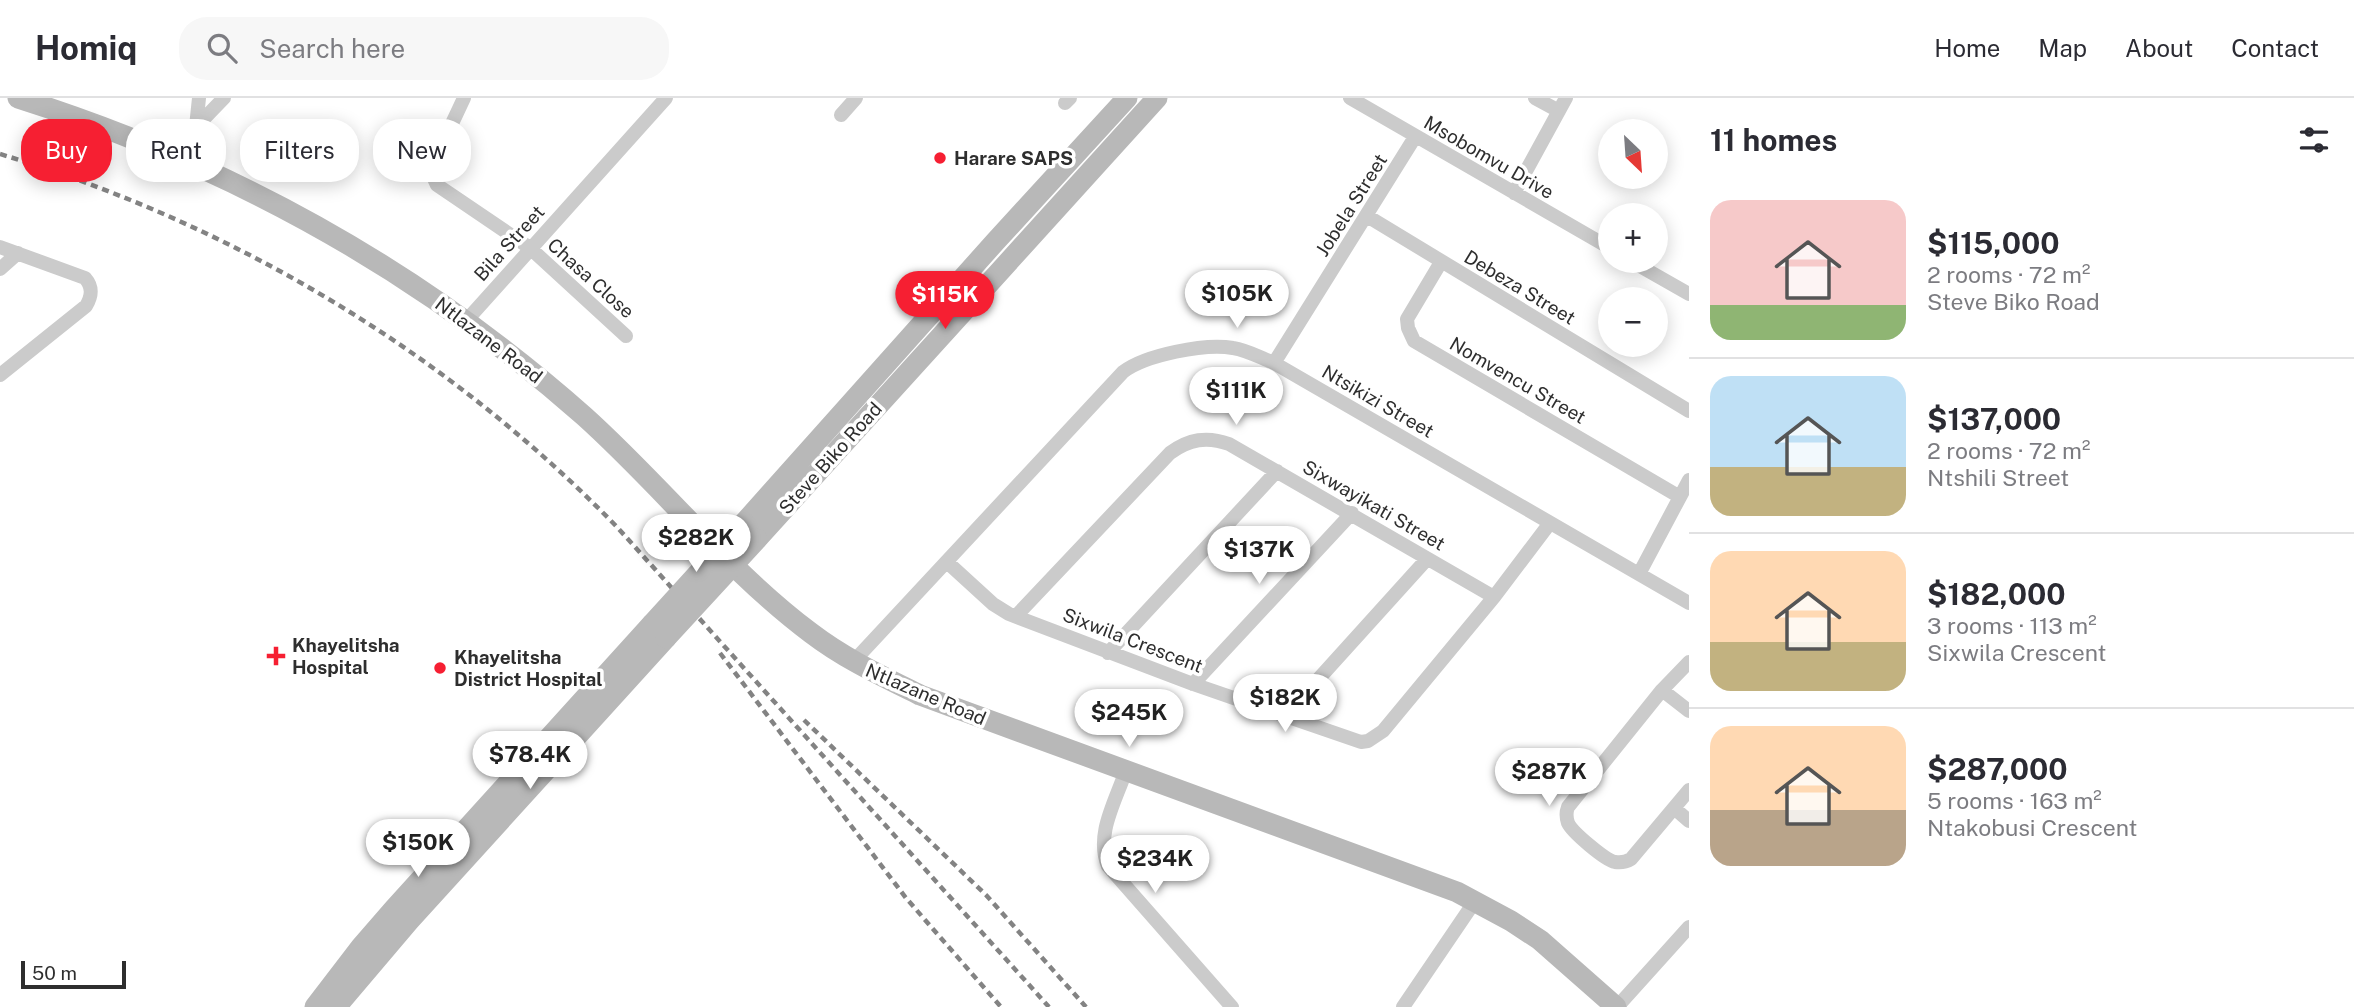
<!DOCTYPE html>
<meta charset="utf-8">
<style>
:root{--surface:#fff;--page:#f7f7f7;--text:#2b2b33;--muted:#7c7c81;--line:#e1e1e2;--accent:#f61f32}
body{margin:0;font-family:"Public Sans",sans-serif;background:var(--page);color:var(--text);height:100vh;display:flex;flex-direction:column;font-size:26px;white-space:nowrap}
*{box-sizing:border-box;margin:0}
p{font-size:23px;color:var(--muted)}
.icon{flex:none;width:38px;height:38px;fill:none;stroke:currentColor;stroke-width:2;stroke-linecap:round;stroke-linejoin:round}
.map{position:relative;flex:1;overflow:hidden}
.side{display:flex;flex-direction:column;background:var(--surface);width:665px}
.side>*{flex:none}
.banner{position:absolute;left:21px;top:21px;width:665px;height:63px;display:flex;gap:14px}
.needle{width:46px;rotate:155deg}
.controls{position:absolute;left:1598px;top:21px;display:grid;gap:14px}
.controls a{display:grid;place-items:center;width:70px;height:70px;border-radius:50%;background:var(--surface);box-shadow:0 4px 18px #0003;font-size:35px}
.scale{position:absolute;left:21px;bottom:18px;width:105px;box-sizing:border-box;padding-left:7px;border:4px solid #2e2e2e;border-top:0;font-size:19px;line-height:24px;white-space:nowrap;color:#2e2e2e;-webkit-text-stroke:5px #fff;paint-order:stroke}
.price{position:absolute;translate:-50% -60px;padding:0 16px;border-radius:24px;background:#fff;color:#222;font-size:23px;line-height:46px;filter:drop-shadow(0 2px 4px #0008)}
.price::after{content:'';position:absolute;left:50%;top:42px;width:21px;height:16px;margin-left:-10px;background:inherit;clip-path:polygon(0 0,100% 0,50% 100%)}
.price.active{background:var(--accent);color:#fff}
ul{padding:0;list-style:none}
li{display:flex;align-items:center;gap:21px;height:175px;padding:0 21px}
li+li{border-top:2px solid var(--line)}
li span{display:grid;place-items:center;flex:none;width:196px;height:140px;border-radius:21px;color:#555}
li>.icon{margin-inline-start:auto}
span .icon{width:84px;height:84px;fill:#fffc;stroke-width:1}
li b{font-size:30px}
h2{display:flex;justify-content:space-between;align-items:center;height:84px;padding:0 21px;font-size:30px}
.tag{padding:0 24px;border-radius:28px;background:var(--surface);box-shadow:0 4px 18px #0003;font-size:24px;line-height:63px}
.tag.active{background:var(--accent);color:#fff}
header{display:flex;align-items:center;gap:42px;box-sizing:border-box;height:98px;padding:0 35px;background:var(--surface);border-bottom:2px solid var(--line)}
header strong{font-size:33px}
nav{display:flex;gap:38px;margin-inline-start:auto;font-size:24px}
.search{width:490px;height:63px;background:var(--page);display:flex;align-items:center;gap:18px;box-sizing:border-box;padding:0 24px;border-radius:28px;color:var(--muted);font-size:26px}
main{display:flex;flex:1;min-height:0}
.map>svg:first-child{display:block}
</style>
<header>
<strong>Homiq</strong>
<div class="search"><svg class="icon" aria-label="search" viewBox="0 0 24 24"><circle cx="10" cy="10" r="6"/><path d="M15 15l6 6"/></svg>Search here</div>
<nav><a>Home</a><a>Map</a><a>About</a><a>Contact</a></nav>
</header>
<main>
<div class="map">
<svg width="1689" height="909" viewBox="0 0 1689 909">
<rect width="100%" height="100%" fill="#fff"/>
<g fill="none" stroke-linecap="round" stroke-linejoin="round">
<path stroke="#cbcbcb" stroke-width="14" d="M 464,0 L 433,66 L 432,76 L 437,87 L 530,150 L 626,238
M 1350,0 L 1610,150
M 1535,0 L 1559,13
M 1065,5 L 1070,0
M 841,17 L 856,0
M 196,29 L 224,0
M 185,62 L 196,29 L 199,0
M 1514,95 L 1566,0
M 1367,118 L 1689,313
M 0,149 L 85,180 C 93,189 92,198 86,208 L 0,277
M 1631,163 L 1689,196
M 1441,164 L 1407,221 L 1408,230 L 1414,243 L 1680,399
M 0,171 L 18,155
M 466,223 L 666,0
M 1274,265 L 1415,39
M 947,464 L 993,506 L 1009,516 L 1193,586 L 1361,644 L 1368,643 L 1383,633 L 1494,499 L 1550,425
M 1639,476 L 1689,382
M 1016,518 L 1170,355 C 1189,341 1207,338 1229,346 L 1494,499
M 1108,555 L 1277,373
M 853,564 L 1123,274 C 1145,257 1205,245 1233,250 C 1247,252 1261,260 1274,265 L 1689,505
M 1689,564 L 1662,592 L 1568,709 C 1566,714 1566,719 1568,725 C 1572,734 1605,762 1615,764 C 1621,765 1626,764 1631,761 L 1689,692
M 1193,586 L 1352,415
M 1662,592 L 1689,613
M 1285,618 L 1427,461
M 1126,672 C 1116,703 1095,736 1108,768 L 1232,909
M 1674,710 L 1689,723
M 1403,909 L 1475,803
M 1617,909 L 1689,829"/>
<path stroke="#b8b8b8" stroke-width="21" d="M 18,0 C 230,67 418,171 584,318 C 661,387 728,473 811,535 C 845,561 882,578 920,597 L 1457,794 L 1511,823 L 1540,842 L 1616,909
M 744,425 L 995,144 L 1127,0
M 757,441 L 1157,0
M 315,909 L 361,849 L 394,811 L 652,526
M 336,909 L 409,823 L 666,540"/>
<path stroke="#838383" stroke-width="4.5" stroke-dasharray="7 5" stroke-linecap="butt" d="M 0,56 C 233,126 447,254 617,429 L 1049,909
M 720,555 L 906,800 L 1001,909
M 804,622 L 986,797 L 1086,909"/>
<path stroke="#b8b8b8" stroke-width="21" d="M 652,526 L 744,425
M 666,540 L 757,441"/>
</g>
<g fill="#f61f32" stroke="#fff" stroke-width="2.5">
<circle cx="940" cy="60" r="7"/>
<path d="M272.5 547.5h7v7h7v7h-7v7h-7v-7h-7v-7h7z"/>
<circle cx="440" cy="570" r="7"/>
</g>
<g text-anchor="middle" stroke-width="7" stroke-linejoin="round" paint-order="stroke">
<g font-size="19" fill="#2e2e2e" stroke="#fff">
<text transform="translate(1489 59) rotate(30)" y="7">Msobomvu Drive</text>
<text transform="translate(1351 107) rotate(-58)" y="7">Jobela Street</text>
<text transform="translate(509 145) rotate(-48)" y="7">Bila Street</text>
<text transform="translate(591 180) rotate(42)" y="7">Chasa Close</text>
<text transform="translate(1520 189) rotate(31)" y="7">Debeza Street</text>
<text transform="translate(489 242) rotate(37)" y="7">Ntlazane Road</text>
<text transform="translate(1518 282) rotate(30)" y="7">Nomvencu Street</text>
<text transform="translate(1378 303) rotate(30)" y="7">Ntsikizi Street</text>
<text transform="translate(830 360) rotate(-48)" y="7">Steve Biko Road</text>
<text transform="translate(1374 407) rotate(30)" y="7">Sixwayikati Street</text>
<text transform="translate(1133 542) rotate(21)" y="7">Sixwila Crescent</text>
<text transform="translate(926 596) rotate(23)" y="7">Ntlazane Road</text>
</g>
<g font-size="19" font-weight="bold" fill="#2e2e2e" stroke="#fff" text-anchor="start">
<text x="954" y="67">Harare SAPS</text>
<text x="292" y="554">Khayelitsha<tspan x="292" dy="22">Hospital</tspan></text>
<text x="454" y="566">Khayelitsha<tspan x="454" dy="22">District Hospital</tspan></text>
</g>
</g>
</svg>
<div class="controls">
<a><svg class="needle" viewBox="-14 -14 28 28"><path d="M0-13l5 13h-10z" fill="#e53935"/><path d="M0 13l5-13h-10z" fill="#7c7c81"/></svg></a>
<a>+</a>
<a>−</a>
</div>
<div class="scale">50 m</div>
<b class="price" style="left:1237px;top:232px">$105K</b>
<b class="price active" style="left:945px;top:233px">$115K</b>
<b class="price" style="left:1236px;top:329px">$111K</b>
<b class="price" style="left:696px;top:476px">$282K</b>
<b class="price" style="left:1259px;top:488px">$137K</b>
<b class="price" style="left:1285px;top:636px">$182K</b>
<b class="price" style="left:1129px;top:651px">$245K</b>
<b class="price" style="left:530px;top:693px">$78.4K</b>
<b class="price" style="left:1549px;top:710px">$287K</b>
<b class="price" style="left:418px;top:781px">$150K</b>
<b class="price" style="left:1155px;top:797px">$234K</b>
<div class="banner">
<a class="tag active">Buy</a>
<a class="tag">Rent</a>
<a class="tag">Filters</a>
<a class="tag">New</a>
</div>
</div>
<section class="side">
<h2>11 homes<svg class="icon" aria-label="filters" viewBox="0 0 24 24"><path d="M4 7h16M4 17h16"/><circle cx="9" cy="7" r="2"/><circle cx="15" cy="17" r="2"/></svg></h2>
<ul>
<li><span style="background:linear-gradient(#f6c9c9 75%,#8fb573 0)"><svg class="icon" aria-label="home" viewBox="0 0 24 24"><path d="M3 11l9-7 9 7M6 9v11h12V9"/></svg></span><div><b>$115,000</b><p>2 rooms · 72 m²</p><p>Steve Biko Road</p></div></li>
<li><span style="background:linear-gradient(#bfe0f5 65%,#c2b280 0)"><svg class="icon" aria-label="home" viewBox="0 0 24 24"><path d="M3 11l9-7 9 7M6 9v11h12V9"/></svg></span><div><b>$137,000</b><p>2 rooms · 72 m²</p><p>Ntshili Street</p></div></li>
<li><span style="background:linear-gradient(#ffd9b3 65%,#c2b280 0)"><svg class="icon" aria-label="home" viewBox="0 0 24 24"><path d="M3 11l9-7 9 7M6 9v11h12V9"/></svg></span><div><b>$182,000</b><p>3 rooms · 113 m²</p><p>Sixwila Crescent</p></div></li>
<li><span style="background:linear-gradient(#ffd9b3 60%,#b9a48a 0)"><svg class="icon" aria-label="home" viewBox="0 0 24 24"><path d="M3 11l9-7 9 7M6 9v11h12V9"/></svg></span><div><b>$287,000</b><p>5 rooms · 163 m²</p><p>Ntakobusi Crescent</p></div></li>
</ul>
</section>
</main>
